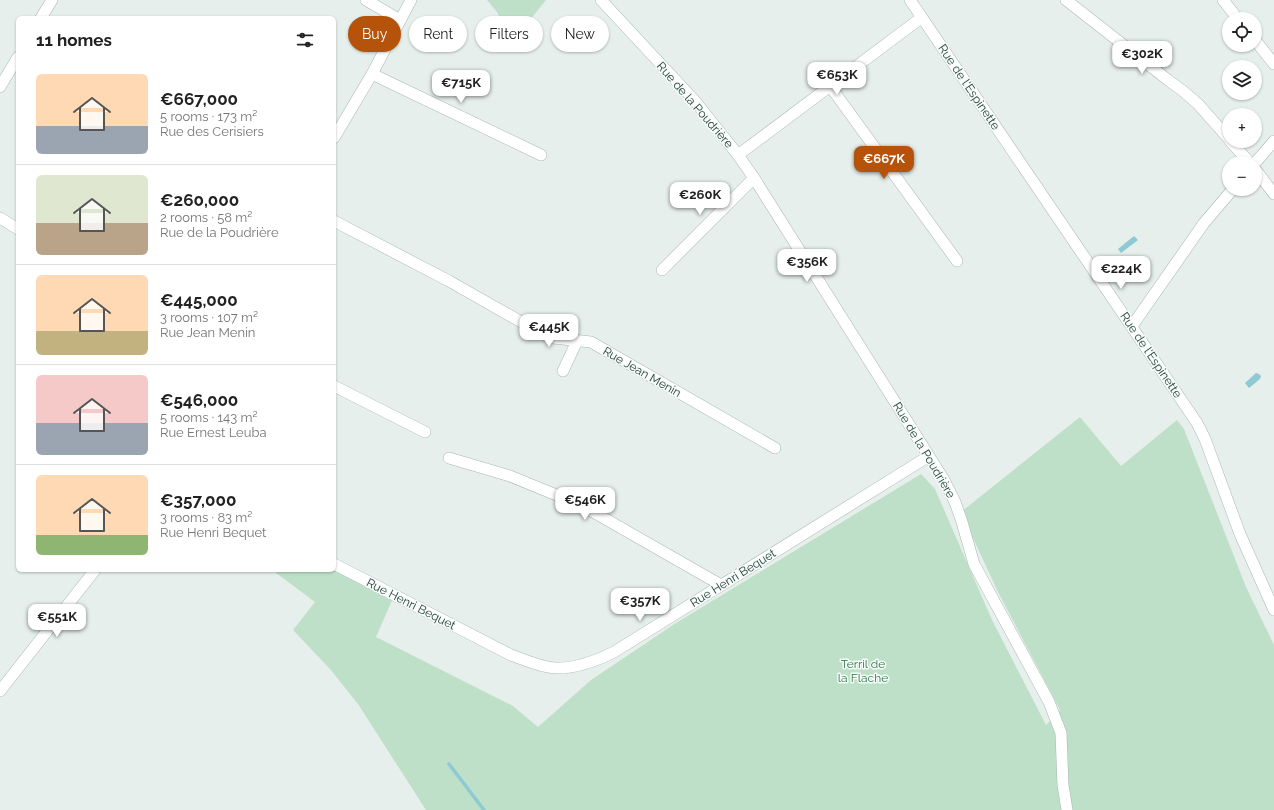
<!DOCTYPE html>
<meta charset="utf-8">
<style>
:root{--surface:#fff;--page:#f6f6f6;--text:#222;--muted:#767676;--line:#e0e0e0;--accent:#b45309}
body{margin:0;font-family:Raleway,sans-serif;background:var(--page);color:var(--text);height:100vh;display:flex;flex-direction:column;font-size:15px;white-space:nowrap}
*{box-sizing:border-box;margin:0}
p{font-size:13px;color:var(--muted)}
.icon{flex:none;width:22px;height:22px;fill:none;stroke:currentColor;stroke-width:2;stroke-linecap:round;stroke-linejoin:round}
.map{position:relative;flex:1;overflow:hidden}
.panel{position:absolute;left:16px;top:16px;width:320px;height:556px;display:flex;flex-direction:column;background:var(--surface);border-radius:6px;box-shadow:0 1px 3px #0004}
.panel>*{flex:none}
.banner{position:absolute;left:348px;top:16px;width:380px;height:36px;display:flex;gap:8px}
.fabs{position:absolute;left:1222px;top:12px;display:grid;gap:8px}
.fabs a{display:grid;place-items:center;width:40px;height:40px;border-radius:50%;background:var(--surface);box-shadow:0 1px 3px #0004;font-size:20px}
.price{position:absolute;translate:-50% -34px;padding:0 9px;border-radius:8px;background:#fff;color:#222;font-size:13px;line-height:26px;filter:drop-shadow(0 1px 2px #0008)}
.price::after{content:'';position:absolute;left:50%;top:24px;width:12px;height:9px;margin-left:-6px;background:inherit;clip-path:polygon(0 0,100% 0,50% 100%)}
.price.on{background:var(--accent);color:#fff}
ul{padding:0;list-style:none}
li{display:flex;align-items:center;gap:12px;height:100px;padding:0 20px}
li+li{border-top:1px solid var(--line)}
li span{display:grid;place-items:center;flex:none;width:112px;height:80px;border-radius:6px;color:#555}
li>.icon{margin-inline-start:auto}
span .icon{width:48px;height:48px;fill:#fffc;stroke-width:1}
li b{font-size:17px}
h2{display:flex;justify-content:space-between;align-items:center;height:48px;padding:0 20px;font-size:17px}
.tag{padding:0 14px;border-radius:18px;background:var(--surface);box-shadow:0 1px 3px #0004;font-size:14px;line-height:36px}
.tag.on{background:var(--accent);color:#fff}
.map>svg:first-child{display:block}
</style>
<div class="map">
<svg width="1274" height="810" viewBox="0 0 1274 810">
<rect width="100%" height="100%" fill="#e6efeb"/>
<path fill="#bfe0c8" d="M 487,0 L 546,0 L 512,42 L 497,12 Z
M 1080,417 L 1121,466 L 1177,420 L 1184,429 L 1246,587 L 1274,645 L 1274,810 L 426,810 L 358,704 L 330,669 L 293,630 L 315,602 L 272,570 L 334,570 L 393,598 L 376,637 L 513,706 L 538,727 L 591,680 L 676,623 L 921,474 L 935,489 L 992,620 L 1046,725 L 1060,710 L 998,592 L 961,512 Z"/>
<path fill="#8ec9d4" d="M 1134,236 L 1138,240 L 1121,253 L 1118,249 Z
M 1256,373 L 1259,374 L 1261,376 L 1260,379 L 1249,388 L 1245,383 Z"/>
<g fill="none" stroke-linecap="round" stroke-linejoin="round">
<path stroke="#8ec9d4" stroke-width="3.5" d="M 449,764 L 484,810"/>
<defs>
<path id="street" d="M 366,0 L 400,20
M 601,0 L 695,101 L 738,155 L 754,178 L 944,480 L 955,502 L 962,522 L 974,564 L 1049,702 L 1061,733 L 1063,785 L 1067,810
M 910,0 L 1197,423 L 1205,439 L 1240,534 L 1274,610
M 1066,0 L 1168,80 L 1183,91 L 1198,104 L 1229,139
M 1223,0 L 1238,19
M 41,18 L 52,0
M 1255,40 L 1274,64
M 372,74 L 541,155
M 830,86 L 957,261
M 0,87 L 18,57
M 334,138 L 372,74 L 411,0
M 1230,141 L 1250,163
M 738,155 L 921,18
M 1255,163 L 1274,141
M 1255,169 L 1274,194
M 0,218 L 18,229
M 334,221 L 449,281 L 539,332 L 553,338 L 591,342 L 775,448
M 662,270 L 754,178
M 1132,326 L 1204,223 L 1233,189
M 563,371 L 577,341
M 334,386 L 425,432
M 449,458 L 510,476 L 581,505 L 721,585
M 334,564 L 511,655 C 525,660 540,667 555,668 C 576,669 596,661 614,652 L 929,456
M 0,691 L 95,570"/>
</defs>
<use href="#street" stroke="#a8b8b2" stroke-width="12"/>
<use href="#street" stroke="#fff" stroke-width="11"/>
</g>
<g text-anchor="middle" stroke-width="3" stroke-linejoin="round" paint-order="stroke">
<g font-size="12" fill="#24423a" stroke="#f7fbf9">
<text transform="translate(969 87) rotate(56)" y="4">Rue de l'Espinette</text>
<text transform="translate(695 105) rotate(49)" y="4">Rue de la Poudrière</text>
<text transform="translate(1151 355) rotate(56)" y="4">Rue de l'Espinette</text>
<text transform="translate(642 372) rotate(30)" y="4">Rue Jean Menin</text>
<text transform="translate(924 450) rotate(59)" y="4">Rue de la Poudrière</text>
<text transform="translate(733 578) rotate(-32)" y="4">Rue Henri Bequet</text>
<text transform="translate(411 604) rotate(27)" y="4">Rue Henri Bequet</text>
</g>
<g font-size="12" fill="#2d7a4b" stroke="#f7fbf9">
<text x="863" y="668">Terril de<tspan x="863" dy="14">la Flache</tspan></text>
</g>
</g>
</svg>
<div class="fabs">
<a><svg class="icon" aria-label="locate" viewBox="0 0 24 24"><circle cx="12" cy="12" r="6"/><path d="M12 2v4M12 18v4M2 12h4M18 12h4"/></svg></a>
<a><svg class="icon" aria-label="layers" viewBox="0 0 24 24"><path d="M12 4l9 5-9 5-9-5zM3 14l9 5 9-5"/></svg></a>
<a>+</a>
<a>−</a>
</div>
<b class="price" style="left:1142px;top:75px">€302K</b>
<b class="price" style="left:837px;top:96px">€653K</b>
<b class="price" style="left:461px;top:104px">€715K</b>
<b class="price on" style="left:884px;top:180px">€667K</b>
<b class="price" style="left:700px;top:216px">€260K</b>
<b class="price" style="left:807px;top:283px">€356K</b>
<b class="price" style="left:1121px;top:290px">€224K</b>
<b class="price" style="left:549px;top:348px">€445K</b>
<b class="price" style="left:585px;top:521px">€546K</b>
<b class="price" style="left:640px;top:622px">€357K</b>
<b class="price" style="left:57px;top:638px">€551K</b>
<div class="banner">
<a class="tag on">Buy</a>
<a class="tag">Rent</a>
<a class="tag">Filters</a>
<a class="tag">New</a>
</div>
<section class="panel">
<h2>11 homes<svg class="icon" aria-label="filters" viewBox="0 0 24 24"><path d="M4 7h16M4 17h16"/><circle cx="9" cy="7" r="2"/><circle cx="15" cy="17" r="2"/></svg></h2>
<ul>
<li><span style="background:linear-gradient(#ffd9b3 65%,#9aa5b1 0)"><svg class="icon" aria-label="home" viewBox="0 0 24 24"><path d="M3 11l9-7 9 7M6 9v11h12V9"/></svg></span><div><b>€667,000</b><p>5 rooms · 173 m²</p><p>Rue des Cerisiers</p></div></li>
<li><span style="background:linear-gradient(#dfe7d0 60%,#b9a48a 0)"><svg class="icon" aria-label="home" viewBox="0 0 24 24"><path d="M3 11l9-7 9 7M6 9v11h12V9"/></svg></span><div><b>€260,000</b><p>2 rooms · 58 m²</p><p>Rue de la Poudrière</p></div></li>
<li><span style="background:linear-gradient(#ffd9b3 70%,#c2b280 0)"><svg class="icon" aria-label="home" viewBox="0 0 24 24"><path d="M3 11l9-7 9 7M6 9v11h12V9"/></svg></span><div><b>€445,000</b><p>3 rooms · 107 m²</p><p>Rue Jean Menin</p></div></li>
<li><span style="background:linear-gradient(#f6c9c9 60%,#9aa5b1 0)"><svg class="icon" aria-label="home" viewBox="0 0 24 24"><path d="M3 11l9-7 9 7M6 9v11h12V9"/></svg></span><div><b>€546,000</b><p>5 rooms · 143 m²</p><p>Rue Ernest Leuba</p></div></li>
<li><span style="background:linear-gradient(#ffd9b3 75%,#8fb573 0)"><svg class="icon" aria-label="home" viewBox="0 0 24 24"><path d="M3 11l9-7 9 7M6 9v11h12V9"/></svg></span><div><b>€357,000</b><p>3 rooms · 83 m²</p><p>Rue Henri Bequet</p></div></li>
</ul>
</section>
</div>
